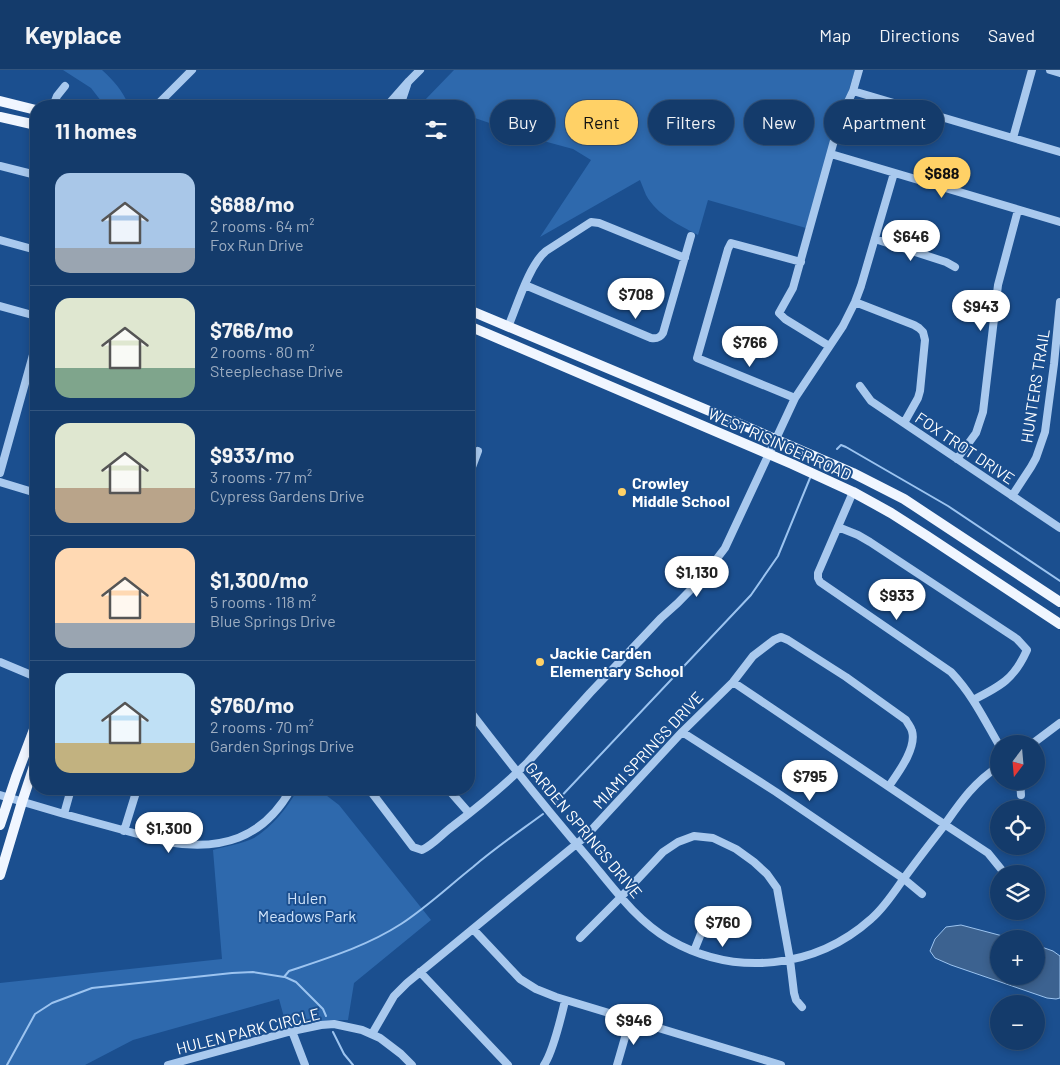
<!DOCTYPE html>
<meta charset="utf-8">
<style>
:root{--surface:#143b6b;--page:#214673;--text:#f1f3f6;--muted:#9dadc1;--line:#33557e;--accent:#ffd166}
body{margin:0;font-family:Barlow,sans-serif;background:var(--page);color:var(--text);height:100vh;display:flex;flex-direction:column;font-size:19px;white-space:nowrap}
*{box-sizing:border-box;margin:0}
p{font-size:16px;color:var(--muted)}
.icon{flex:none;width:28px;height:28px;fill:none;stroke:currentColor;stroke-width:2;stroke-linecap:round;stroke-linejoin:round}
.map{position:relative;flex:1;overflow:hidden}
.panel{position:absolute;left:30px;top:30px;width:445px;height:695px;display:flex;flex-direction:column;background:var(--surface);border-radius:20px;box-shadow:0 2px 8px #0003,0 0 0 1px var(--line)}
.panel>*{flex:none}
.banner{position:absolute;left:490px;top:30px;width:475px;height:45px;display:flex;gap:10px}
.needle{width:32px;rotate:196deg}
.tools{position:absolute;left:990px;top:665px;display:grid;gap:10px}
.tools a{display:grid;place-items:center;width:55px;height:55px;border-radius:50%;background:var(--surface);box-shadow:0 2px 8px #0003,0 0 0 1px var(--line);font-size:25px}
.price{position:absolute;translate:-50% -42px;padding:0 11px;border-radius:18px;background:#fff;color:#222;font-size:16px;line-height:32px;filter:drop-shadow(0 1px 2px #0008)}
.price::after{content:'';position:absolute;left:50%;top:30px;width:15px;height:11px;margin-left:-8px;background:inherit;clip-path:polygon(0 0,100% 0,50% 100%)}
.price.on{background:var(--accent);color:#111}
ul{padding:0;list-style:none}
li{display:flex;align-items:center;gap:15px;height:125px;padding:0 25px}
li+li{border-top:1px solid var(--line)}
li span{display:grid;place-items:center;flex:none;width:140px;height:100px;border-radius:15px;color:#555}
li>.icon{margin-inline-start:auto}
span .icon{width:60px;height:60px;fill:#fffc;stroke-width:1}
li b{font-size:21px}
h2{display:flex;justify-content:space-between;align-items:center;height:60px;padding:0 25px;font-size:21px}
.pill{padding:0 18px;border-radius:22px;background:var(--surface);box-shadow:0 2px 8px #0003,0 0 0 1px var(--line);font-size:18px;line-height:45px}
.pill.on{background:var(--accent);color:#111}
header{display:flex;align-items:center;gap:30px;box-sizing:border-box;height:70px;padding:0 25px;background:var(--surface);border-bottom:1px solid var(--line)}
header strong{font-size:24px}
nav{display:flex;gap:28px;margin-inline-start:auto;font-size:18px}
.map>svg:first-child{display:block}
</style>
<header>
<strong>Keyplace</strong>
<nav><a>Map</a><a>Directions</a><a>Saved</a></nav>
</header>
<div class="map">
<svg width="1060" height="995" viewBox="0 0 1060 995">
<rect width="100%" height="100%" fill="#1b4f8f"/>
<path fill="#2e69ad" d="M 63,0 L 102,0 C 115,12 122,20 129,36 L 105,36 L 91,18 Z
M 454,0 L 855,0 L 806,158 L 708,130 L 698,165 C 679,155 657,145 646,125 C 644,120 642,115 640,110 L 540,167 L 591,90 L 573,79 L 536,69 L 469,46 L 469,36 L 437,36 L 423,32 Z
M 298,719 L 318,719 L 339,735 L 431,850 L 354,913 L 348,950 C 327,950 308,952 287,958 L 279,929 L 133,970 L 85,995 L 0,995 L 0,913 L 222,889 L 213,780 C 223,777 245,773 254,768 C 273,756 287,738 298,719 Z"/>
<path fill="#3c6290" stroke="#9cc4f0" d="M 961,855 L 1014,869 L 999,869 L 999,906 L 1036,906 L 1036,875 L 1053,881 L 1060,886 L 1060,928 L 1056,929 L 1047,928 L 951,895 L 935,888 L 930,881 L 935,869 L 946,857 Z"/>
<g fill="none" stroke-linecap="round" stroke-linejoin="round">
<path stroke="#9cc4f0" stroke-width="2" d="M 837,379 L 841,375 L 846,377 L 948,436 L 1060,511
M 554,734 L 751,525 L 778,486 L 810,408
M 285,907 L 296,912 L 323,939 L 326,946
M 333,962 L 344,984 L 353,995
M 7,995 L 35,944 L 52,933 L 92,918 L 232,903 L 253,902 L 284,907 L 289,901 C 328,888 367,876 401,854 C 427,837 449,816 473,797 C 495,778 520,761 543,744"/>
<path stroke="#a9c9ee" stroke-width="8" d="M 1050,0 L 1060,3
M 853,21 L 1060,82
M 53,36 L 57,26 L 65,16
M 156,36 L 192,0
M 387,36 L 409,11 L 420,0
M 400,36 L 407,15
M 1013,68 L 1032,0
M 831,84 L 1060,152
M 0,96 L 36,105
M 875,169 L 946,192 L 955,197
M 0,170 L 36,180
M 525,215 L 651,268 C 657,269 660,268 663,263 L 691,166
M 855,232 L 914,255 L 919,258 L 923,262 L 925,270 L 920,321 L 918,328 L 904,353
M 0,236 L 36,246
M 508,257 C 517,236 529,195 546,181 L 591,152 L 599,153 L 685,188
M 829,276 L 785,249 L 779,243 L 793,218 L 840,49 L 853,21 L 859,0
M 860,316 L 871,331 L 1060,458
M 795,328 L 697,288 L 728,179 L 731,173 L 801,192
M 957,389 L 976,363 L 983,342 L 998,215 L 1018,140
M 0,403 L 36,274
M 469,405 L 478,381
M 0,412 L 36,423
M 853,422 L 818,503 L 818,508 L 820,512 L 951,602 C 972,624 984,649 999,675
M 1012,426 L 1031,397 L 1036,388 L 1045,362 L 1054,294 L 1060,232
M 838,457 L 858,465 L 870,472 L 1017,569 L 1027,580 C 1014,609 1001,616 973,630
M 0,592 L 36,607
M 733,612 L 944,754 L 988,783 L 1001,799
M 469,640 C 508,691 548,741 590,790 C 614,819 637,851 670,870 C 735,907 815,899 871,849 C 883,839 893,824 902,811 C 915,793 929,775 943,757 C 960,733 973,713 999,696
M 682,662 L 776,722 L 904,809 L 922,824
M 1032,674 L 1060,653
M 1020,711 L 1021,725
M 369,719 L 413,777 L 422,780 C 434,774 442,764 453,756 C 479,736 505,715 528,692 L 590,623 L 661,548 C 685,528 707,503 725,478 L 795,328 L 843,256 L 855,232 L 861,216 L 894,103
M 448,719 L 469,743
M 0,725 L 64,744 L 167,772 C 221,781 263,769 291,719
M 64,744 L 71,719
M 124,761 L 137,719
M 473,859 L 520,909 L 536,919 L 556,927 L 781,995
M 580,868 L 621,827 L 663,782 L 678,772 L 694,766 L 713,768 L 736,779 L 754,792 L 767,804 L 777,818 L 790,890 L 794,923 L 796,930 L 802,937
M 694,881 L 708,846
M 420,902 L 508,995
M 292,961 L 305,995
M 372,964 L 394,926 L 407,913 L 585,767 L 682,662 L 733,612 L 753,586 L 774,570 L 781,567 L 788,570 L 846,607 L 906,650 C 908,654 911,657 912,661 C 917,678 898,703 889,716
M 168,995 L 292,961 L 321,955 L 334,954 L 362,960 L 380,968 L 401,984 L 412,995
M 544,995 C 553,982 561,948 565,931
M 617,995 L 630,950"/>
<path stroke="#f0f6ff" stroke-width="10" d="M 0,31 L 36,40
M 0,47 L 36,55
M 469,240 L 738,353 L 853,403 L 904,429 L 1060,532
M 469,256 L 792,394 L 853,422 L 891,443 L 927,466 L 1060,554
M 0,755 L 16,707 L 36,654
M 0,805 L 22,732 L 36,690"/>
</g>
<g fill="#ffd166" stroke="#1b4f8f" stroke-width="2">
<circle cx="622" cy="422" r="5"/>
<circle cx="540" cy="592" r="5"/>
</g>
<g text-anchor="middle" stroke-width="4" stroke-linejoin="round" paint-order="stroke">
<g font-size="16" fill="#fff" stroke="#1b4f8f">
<text transform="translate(1035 316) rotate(-81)" y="6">HUNTERS TRAIL</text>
<text transform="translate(780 374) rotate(24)" y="6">WEST RISINGER ROAD</text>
<text transform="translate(965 378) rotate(34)" y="6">FOX TROT DRIVE</text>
<text transform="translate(648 680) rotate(-47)" y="6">MIAMI SPRINGS DRIVE</text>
<text transform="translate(584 760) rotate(50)" y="6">GARDEN SPRINGS DRIVE</text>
<text transform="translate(248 961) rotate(-14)" y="6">HULEN PARK CIRCLE</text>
</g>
<g font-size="16" font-weight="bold" fill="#fff" stroke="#1b4f8f" text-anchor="start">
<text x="632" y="419">Crowley<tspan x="632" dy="18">Middle School</tspan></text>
<text x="550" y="589">Jackie Carden<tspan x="550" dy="18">Elementary School</tspan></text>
</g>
<g font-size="16" fill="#cfe3fa" stroke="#1b4f8f">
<text x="307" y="834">Hulen<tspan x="307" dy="18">Meadows Park</tspan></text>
</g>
</g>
</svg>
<div class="tools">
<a><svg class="needle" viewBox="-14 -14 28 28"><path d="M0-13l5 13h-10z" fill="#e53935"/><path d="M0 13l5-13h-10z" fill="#9dadc1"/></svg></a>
<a><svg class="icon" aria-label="locate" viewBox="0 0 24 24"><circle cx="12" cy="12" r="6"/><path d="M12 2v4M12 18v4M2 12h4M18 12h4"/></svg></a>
<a><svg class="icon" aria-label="layers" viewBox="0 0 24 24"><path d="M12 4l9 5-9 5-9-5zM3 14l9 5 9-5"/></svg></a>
<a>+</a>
<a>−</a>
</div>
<b class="price on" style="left:942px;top:129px">$688</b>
<b class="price" style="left:911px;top:192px">$646</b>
<b class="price" style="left:636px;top:250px">$708</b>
<b class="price" style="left:981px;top:262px">$943</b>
<b class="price" style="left:750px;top:298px">$766</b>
<b class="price" style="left:697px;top:528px">$1,130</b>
<b class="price" style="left:897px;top:551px">$933</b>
<b class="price" style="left:810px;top:732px">$795</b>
<b class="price" style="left:169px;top:784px">$1,300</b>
<b class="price" style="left:723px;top:878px">$760</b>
<b class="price" style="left:634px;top:976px">$946</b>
<div class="banner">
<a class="pill">Buy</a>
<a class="pill on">Rent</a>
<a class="pill">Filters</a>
<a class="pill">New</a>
<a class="pill">Apartment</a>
</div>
<section class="panel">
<h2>11 homes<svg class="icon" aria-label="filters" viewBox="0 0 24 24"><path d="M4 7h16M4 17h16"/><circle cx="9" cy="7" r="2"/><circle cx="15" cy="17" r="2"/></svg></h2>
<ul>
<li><span style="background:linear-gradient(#a9c7e8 75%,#9aa5b1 0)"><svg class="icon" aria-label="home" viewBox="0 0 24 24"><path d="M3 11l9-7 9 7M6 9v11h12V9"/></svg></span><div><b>$688/mo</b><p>2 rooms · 64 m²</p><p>Fox Run Drive</p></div></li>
<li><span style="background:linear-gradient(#dfe7d0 70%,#7fa58c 0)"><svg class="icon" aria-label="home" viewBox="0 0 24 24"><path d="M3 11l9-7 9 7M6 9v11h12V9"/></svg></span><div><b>$766/mo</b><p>2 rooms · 80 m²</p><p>Steeplechase Drive</p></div></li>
<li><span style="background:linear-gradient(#dfe7d0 65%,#b9a48a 0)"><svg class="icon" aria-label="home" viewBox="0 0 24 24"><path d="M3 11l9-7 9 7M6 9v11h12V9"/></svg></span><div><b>$933/mo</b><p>3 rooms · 77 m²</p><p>Cypress Gardens Drive</p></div></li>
<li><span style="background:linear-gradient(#ffd9b3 75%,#9aa5b1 0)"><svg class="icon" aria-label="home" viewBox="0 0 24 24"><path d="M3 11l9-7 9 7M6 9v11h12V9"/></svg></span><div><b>$1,300/mo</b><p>5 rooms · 118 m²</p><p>Blue Springs Drive</p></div></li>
<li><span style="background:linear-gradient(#bfe0f5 70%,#c2b280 0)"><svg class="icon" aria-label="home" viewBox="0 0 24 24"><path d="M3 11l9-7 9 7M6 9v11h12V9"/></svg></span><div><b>$760/mo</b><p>2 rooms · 70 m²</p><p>Garden Springs Drive</p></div></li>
</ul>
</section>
</div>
